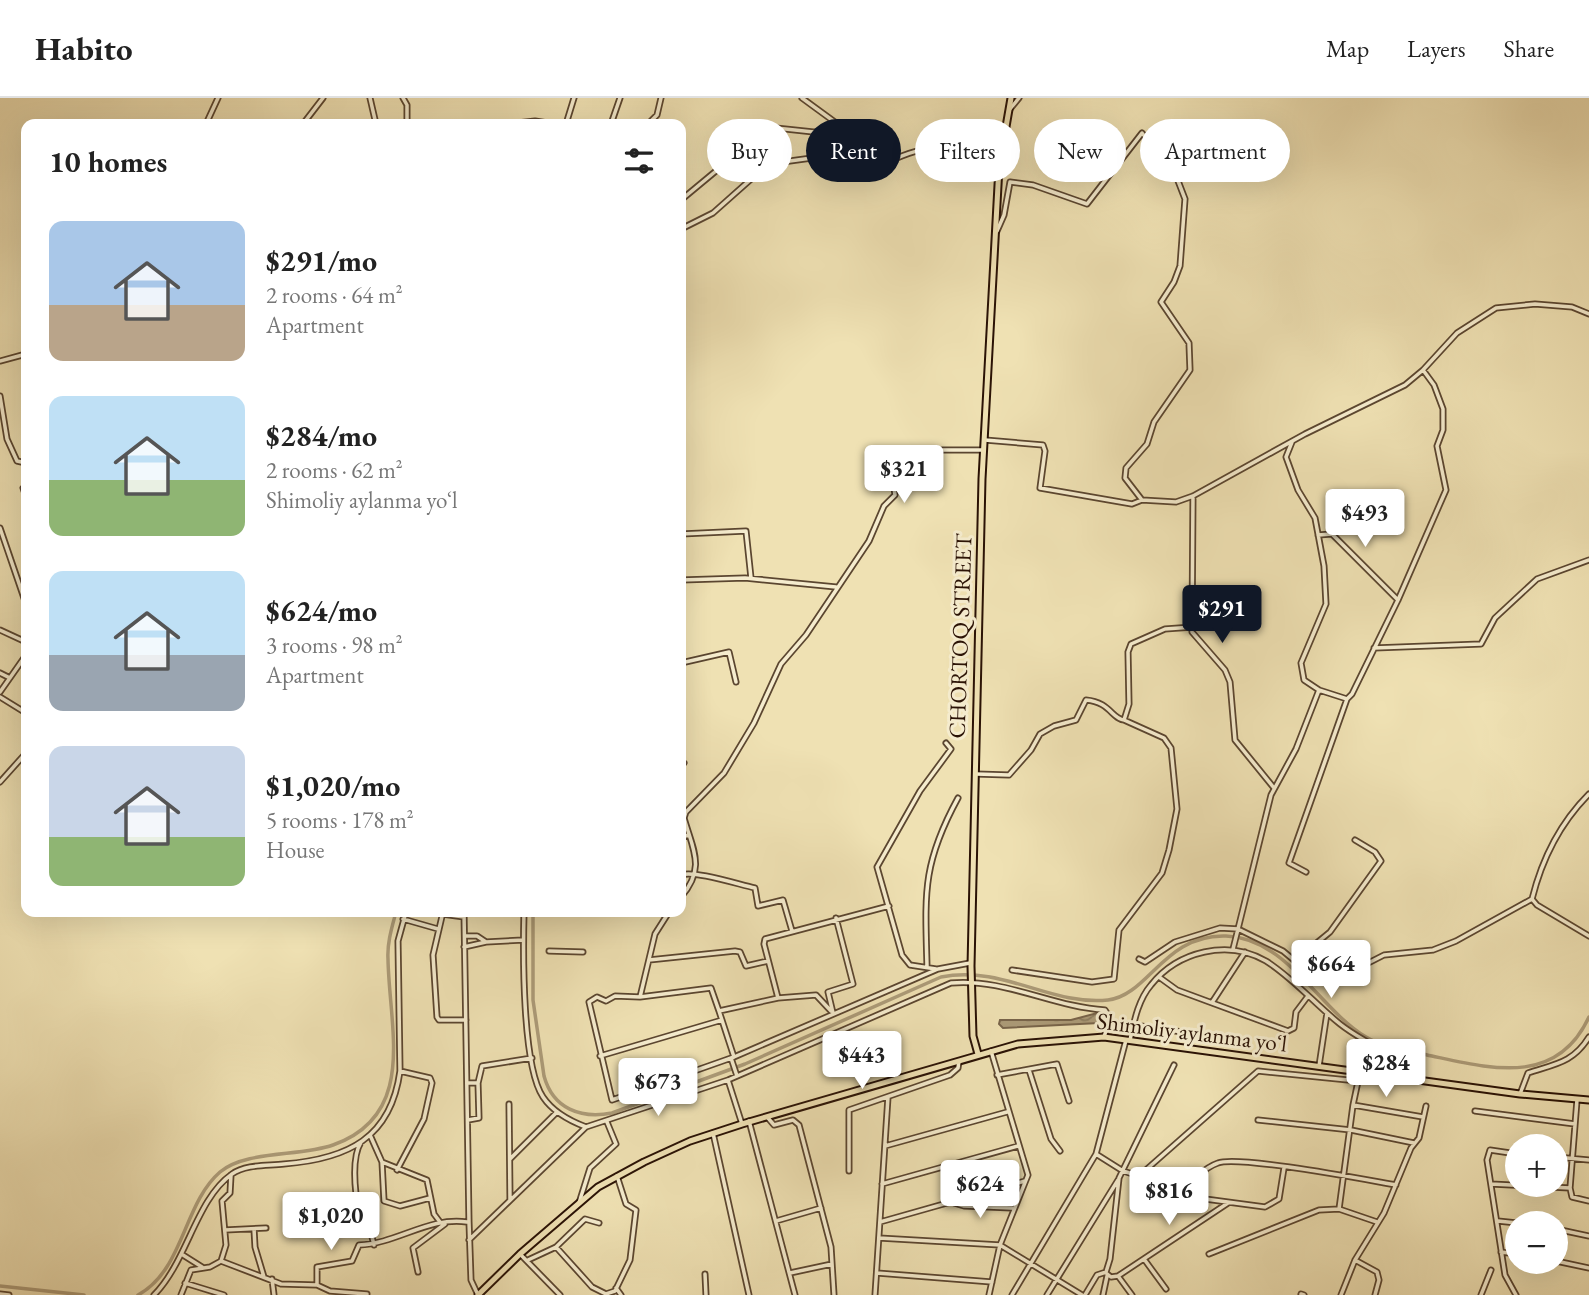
<!DOCTYPE html>
<meta charset="utf-8">
<style>
:root{--surface:#fff;--page:#f2f2f2;--text:#222;--muted:#767676;--line:#e0e0e0;--accent:#111827}
body{margin:0;font-family:"EB Garamond",serif;background:var(--page);color:var(--text);height:100vh;display:flex;flex-direction:column;font-size:26px;white-space:nowrap}
*{box-sizing:border-box;margin:0}
p{font-size:23px;color:var(--muted)}
.icon{flex:none;width:38px;height:38px;fill:none;stroke:currentColor;stroke-width:2;stroke-linecap:round;stroke-linejoin:round}
.map{position:relative;flex:1;overflow:hidden}
.sheet{position:absolute;left:21px;top:21px;width:665px;height:798px;display:flex;flex-direction:column;background:var(--surface);border-radius:14px;box-shadow:0 7px 28px #0002}
.sheet>*{flex:none}
.hud{position:absolute;left:707px;top:21px;width:665px;height:63px;display:flex;gap:14px}
.tools{position:absolute;left:1505px;top:1036px;display:grid;gap:14px}
.tools a{display:grid;place-items:center;width:63px;height:63px;border-radius:50%;background:var(--surface);box-shadow:0 7px 28px #0002;font-size:35px}
.price{position:absolute;translate:-50% -60px;padding:0 16px;border-radius:7px;background:#fff;color:#222;font-size:23px;line-height:46px;filter:drop-shadow(0 2px 4px #0008)}
.price::after{content:'';position:absolute;left:50%;top:42px;width:21px;height:16px;margin-left:-10px;background:inherit;clip-path:polygon(0 0,100% 0,50% 100%)}
.price.active{background:var(--accent);color:#fff}
ul{padding:0;list-style:none}
li{display:flex;align-items:center;gap:21px;height:175px;padding:0 28px}
li span{display:grid;place-items:center;flex:none;width:196px;height:140px;border-radius:14px;color:#555}
li>.icon{margin-inline-start:auto}
span .icon{width:84px;height:84px;fill:#fffc;stroke-width:1}
li b{font-size:30px}
h2{display:flex;justify-content:space-between;align-items:center;height:84px;padding:0 28px;font-size:30px}
.pill{padding:0 24px;border-radius:32px;background:var(--surface);box-shadow:0 7px 28px #0002;font-size:24px;line-height:63px}
.pill.active{background:var(--accent);color:#fff}
header{display:flex;align-items:center;gap:42px;box-sizing:border-box;height:98px;padding:0 35px;background:var(--surface);border-bottom:2px solid var(--line)}
header strong{font-size:33px}
nav{display:flex;gap:38px;margin-inline-start:auto;font-size:24px}
.map>svg:first-child{display:block}
</style>
<header>
<strong>Habito</strong>
<nav><a>Map</a><a>Layers</a><a>Share</a></nav>
</header>
<div class="map">
<svg width="1589" height="1197" viewBox="0 0 1589 1197">
<defs>
<pattern id="water-waves" width="16" height="10" patternUnits="userSpaceOnUse" patternTransform="scale(1.75)"><rect width="16" height="10" fill="#ac9b78"/><path d="M0 5q4-4 8 0t8 0" fill="none" stroke="#8c7d60"/></pattern>
</defs>
<rect width="100%" height="100%" fill="#efe1b3"/>
<filter id="stains"><feTurbulence type="fractalNoise" baseFrequency=".00286" numOctaves="4"/><feColorMatrix values="0 0 0 0 .2 0 0 0 0 .09 0 0 0 0 .02 0 0 0 .5 -.17"/></filter>
<radialGradient id="worn" r=".72"><stop offset=".6" stop-color="#630" stop-opacity="0"/><stop offset="1" stop-color="#630" stop-opacity=".3"/></radialGradient>
<path fill="url(#water-waves)" stroke="#78644a" stroke-width="2" d="M 1101,914 L 1107,917 L 1099,925 L 1003,930 L 999,926 L 1000,922 L 1071,922 Z"/>
<g fill="none" stroke-linecap="round" stroke-linejoin="round">
<path stroke="#ac9b78" stroke-width="3.5" d="M 533,814 L 533,902 L 544,978 C 553,1011 581,1021 612,1015 L 745,966 L 941,879 C 1004,867 1050,908 1108,902 C 1149,897 1164,836 1226,838 C 1287,840 1319,911 1366,939 C 1385,951 1410,953 1432,958 C 1493,971 1557,988 1589,919
M 0,1188 L 84,1197
M 138,1197 C 184,1172 183,1106 220,1074 C 246,1052 300,1059 333,1047 C 418,1017 389,930 388,861 C 387,845 392,829 396,814"/>
<defs>
<path id="minor" d="M 370,0 L 376,26
M 403,0 L 407,7 L 407,26
M 802,0 L 854,38
M 1010,11 L 1019,0
M 206,26 L 218,0
M 303,26 L 323,0
M 508,26 L 535,23 L 554,26
M 566,26 L 574,0
M 611,26 L 620,0
M 648,26 L 657,17 L 661,0
M 742,45 L 763,71
M 681,102 L 740,53 L 747,27 L 823,35
M 681,131 L 713,115 L 768,66 L 819,59 L 823,35 L 856,39 L 890,63 C 942,39 949,53 999,74
M 997,133 L 1004,117 L 1010,84 L 1033,87 L 1087,106 L 1142,35 L 1175,75 L 1185,101 L 1180,168 L 1174,184 L 1161,204 L 1189,245 L 1190,272 L 1154,324 L 1147,346 L 1126,370 L 1125,380 L 1142,402 L 1176,404 L 1193,398 L 1305,336 L 1405,287 L 1423,272
M 0,263 L 26,256
M 0,298 L 7,341 L 17,363 L 26,365
M 985,342 L 1043,347 L 1045,353 L 1040,390 L 1132,406 L 1142,402
M 1292,344 L 1286,359 L 1298,392 L 1315,420 L 1324,468 L 1326,506 L 1301,565 L 1304,582 L 1319,592
M 23,390 L 26,399
M 1193,398 L 1192,534 L 1225,572 L 1230,584 L 1235,642 L 1274,690
M 0,430 L 26,506
M 681,436 L 746,433 L 751,480
M 1318,437 L 1332,436 L 1398,502
M 681,482 L 745,480 L 836,489
M 0,532 L 26,544
M 1374,550 L 1481,546 L 1495,520 L 1537,481 L 1589,462
M 681,565 L 729,554 L 736,584
M 0,575 L 10,580
M 0,594 L 26,557
M 0,599 L 26,615
M 681,663 L 684,665
M 976,676 L 1009,677 L 1031,652 L 1040,636 L 1054,628 L 1076,622 L 1086,602 C 1110,604 1112,621 1124,622 L 1129,606 L 1128,554 L 1131,546 L 1165,531 L 1193,529
M 0,684 L 26,655
M 1589,696 C 1559,726 1542,761 1532,801 L 1537,807 L 1589,838
M 681,739 L 689,737
M 1306,774 L 1289,765 L 1347,601
M 681,777 C 694,772 737,786 755,790 L 758,808 L 783,802 L 792,833
M 681,799 C 706,770 693,752 684,720 L 686,714 L 724,675 L 754,625 L 781,566 L 806,537 L 869,443 L 884,408 L 895,397 L 892,375 L 924,367 L 942,352 L 984,352
M 1532,801 L 1456,843 L 1433,852 L 1384,857 L 1329,885 L 1319,883 L 1283,853 L 1238,831 L 1271,697 L 1296,651 L 1319,592 L 1347,601 L 1352,596 L 1398,502 L 1446,392 L 1437,348 L 1443,332 L 1443,311 L 1434,287 L 1423,272 L 1457,235 L 1496,210 L 1535,206 L 1572,209 L 1589,216
M 443,814 L 433,857 L 437,919 L 439,922 L 466,922
M 464,814 L 469,1124 L 471,1182 L 478,1197
M 524,814 C 523,854 522,968 543,999 C 553,1014 570,1023 586,1029 L 728,982 L 951,885 C 1004,880 1053,909 1105,912 L 1110,920 L 1104,939
M 669,814 L 655,836 L 640,899 L 711,890 L 719,913 L 778,900 L 764,846 L 765,841 L 889,808
M 442,816 L 464,819
M 403,821 L 438,831
M 465,838 L 477,838 L 486,844 L 523,842
M 464,849 L 486,844
M 549,853 L 583,854
M 1139,861 L 1145,864 L 1175,844 L 1220,830 L 1238,831 L 1233,851
M 649,862 L 735,853 L 740,854 L 746,868 L 768,863
M 1296,862 L 1330,834 L 1381,763 L 1375,754 L 1355,742
M 927,868 C 925,795 922,766 958,700
M 936,871 L 910,867 L 902,857 L 877,769 L 920,693 L 951,651 L 946,645
M 1012,872 L 1092,884 L 1114,881 L 1119,832 L 1162,775 L 1169,752 L 1177,711 L 1171,650 L 1164,640 L 1124,622
M 1159,879 L 1177,892 L 1288,933 L 1294,930 L 1296,914 L 1308,898
M 640,899 L 615,898 L 606,903 L 597,899 L 589,904 L 612,1002 L 734,959
M 778,900 L 816,897 L 831,913
M 1213,903 L 1245,854
M 719,913 L 734,959 L 938,871 L 970,865
M 833,915 L 828,894 L 853,886 L 836,820
M 1134,927 L 1217,939
M 1130,942 C 1134,924 1138,902 1151,887 C 1178,853 1228,841 1266,863 C 1293,880 1315,906 1340,926 C 1365,946 1389,950 1405,979
M 600,958 L 722,922
M 731,960 L 737,978
M 1319,968 L 1327,915
M 1029,972 L 1051,1041 L 1060,1053
M 1360,974 L 1353,1007 L 1423,1019
M 997,977 L 1057,966 L 1069,1003
M 728,982 L 742,1026
M 467,985 L 478,985 L 482,968 L 532,960
M 1520,996 L 1528,975 C 1555,966 1573,965 1589,939
M 509,1006 L 510,1102
M 1353,1007 L 1339,1111 L 1377,1124
M 1475,1013 L 1575,1026
M 768,1020 L 774,1027 L 793,1022 L 799,1027 L 831,1149 L 834,1197
M 468,1022 L 479,1020 L 478,985
M 1258,1022 L 1351,1032 L 1414,1045
M 749,1023 L 795,1197
M 713,1035 L 749,1197
M 370,1037 L 382,1064 L 427,1082 L 434,1116 L 440,1124
M 361,1044 C 350,1062 356,1101 360,1122 L 369,1127 L 374,1147
M 885,1048 L 1007,1014
M 1096,1056 L 1123,1073 L 1139,1078 L 1258,973 L 1358,983
M 1556,1059 L 1589,1062
M 510,1061 L 557,1014
M 382,1064 L 384,1103 L 400,1108 L 430,1100
M 1284,1070 L 1279,1101 L 1265,1109 L 1183,1098 L 1186,1086 C 1196,1079 1206,1069 1218,1065 C 1238,1057 1367,1082 1396,1087
M 397,1072 L 424,1021 L 432,985 L 430,980 L 400,973
M 849,1073 L 849,1012 L 950,977 L 958,970 L 959,963
M 882,1086 L 1018,1048
M 1491,1086 L 1570,1090 L 1577,1002
M 1570,1090 L 1572,1099 L 1589,1103
M 579,1105 L 590,1070 L 616,1046 L 607,1024
M 954,1105 L 964,1108 L 1012,1110
M 776,1123 L 821,1110
M 1498,1123 L 1517,1125
M 880,1124 L 1025,1083
M 254,1131 L 255,1149 L 264,1179
M 1556,1131 L 1589,1138
M 225,1132 L 266,1130
M 879,1140 L 1000,1147 L 1082,1197
M 469,1142 L 586,1029
M 556,1149 L 592,1189 L 606,1196 L 615,1193 L 630,1162 L 636,1112 L 626,1106 L 617,1078
M 1501,1154 L 1517,1156
M 520,1156 L 560,1197
M 1209,1156 L 1319,1112 L 1339,1111
M 183,1157 L 202,1169
M 1144,1161 L 1166,1191
M 528,1162 L 556,1149 L 585,1121 L 599,1125
M 1355,1162 L 1377,1174 L 1379,1182 L 1375,1197
M 221,1163 L 281,1186 L 317,1187 L 330,1193 L 367,1196
M 221,1163 L 226,1147 L 222,1103 L 230,1095 L 231,1077
M 1556,1163 L 1589,1170
M 418,1174 L 413,1150 L 445,1126
M 790,1175 L 832,1166
M 877,1175 L 992,1184
M 1106,1175 L 1111,1179 L 1118,1178 L 1228,1105
M 705,1176 L 706,1197
M 1118,1178 L 1132,1197
M 272,1181 L 274,1197
M 185,1185 L 224,1197
M 317,1187 L 317,1169 L 352,1163 L 359,1147 C 396,1146 430,1118 467,1124
M 616,1190 L 621,1197
M 0,1196 L 9,1197
M 1301,1196 L 1304,1197
M 154,1197 C 187,1164 196,1101 232,1076 C 246,1066 267,1068 284,1066 C 348,1061 391,1040 400,973 L 398,843 L 406,814
M 181,1197 L 191,1172 L 210,1169 L 221,1163
M 875,1197 L 888,999
M 989,1197 L 1000,1147 L 1028,1077 L 991,953
M 1012,1197 L 1096,1056 L 1126,942
M 1047,1197 L 1118,1082
M 1085,1197 L 1097,1177 L 1106,1174 L 1110,1161 L 1119,1080 L 1174,967
M 1103,1197 L 1107,1178
M 1341,1197 L 1355,1162 L 1384,1115 L 1411,1050 L 1419,1040 L 1426,1008
M 1481,1197 L 1491,1172
M 1516,1197 L 1505,1177 L 1487,1062 L 1490,1052 L 1517,1056"/>
<path id="major" d="M 978,956 L 973,938 L 971,868 L 982,381 L 999,69 L 1011,0
M 478,1197 L 520,1156 L 598,1089 L 644,1064 L 690,1043 L 742,1026 L 1018,946 L 1104,939 L 1520,996 L 1589,1002"/>
</defs>
<use href="#minor" stroke="#5b4630" stroke-width="7"/>
<use href="#major" stroke="#2a1205" stroke-width="9"/>
<use href="#minor" stroke="#f5ecce" stroke-width="3.5"/>
<use href="#major" stroke="#efe1b3" stroke-width="5"/>
</g>
<g text-anchor="middle" stroke-width="6" stroke-linejoin="round" paint-order="stroke">
<g font-size="23" fill="#2a1205" stroke="#f5ecce">
<text transform="translate(960 538) rotate(-88)" y="8">CHORTOQ STREET</text>
<text transform="translate(1192 934) rotate(7)" y="8">Shimoliy aylanma yoʻl</text>
</g>
</g>
<rect width="100%" height="100%" filter="url(#stains)"/>
<rect width="100%" height="100%" fill="url(#worn)"/>
</svg>
<div class="tools">
<a>+</a>
<a>−</a>
</div>
<b class="price" style="left:904px;top:407px">$321</b>
<b class="price" style="left:1365px;top:451px">$493</b>
<b class="price active" style="left:1222px;top:547px">$291</b>
<b class="price" style="left:1331px;top:902px">$664</b>
<b class="price" style="left:862px;top:993px">$443</b>
<b class="price" style="left:1386px;top:1001px">$284</b>
<b class="price" style="left:658px;top:1020px">$673</b>
<b class="price" style="left:980px;top:1122px">$624</b>
<b class="price" style="left:1169px;top:1129px">$816</b>
<b class="price" style="left:331px;top:1154px">$1,020</b>
<div class="hud">
<a class="pill">Buy</a>
<a class="pill active">Rent</a>
<a class="pill">Filters</a>
<a class="pill">New</a>
<a class="pill">Apartment</a>
</div>
<section class="sheet">
<h2>10 homes<svg class="icon" aria-label="filters" viewBox="0 0 24 24"><path d="M4 7h16M4 17h16"/><circle cx="9" cy="7" r="2"/><circle cx="15" cy="17" r="2"/></svg></h2>
<ul>
<li><span style="background:linear-gradient(#a9c7e8 60%,#b9a48a 0)"><svg class="icon" aria-label="home" viewBox="0 0 24 24"><path d="M3 11l9-7 9 7M6 9v11h12V9"/></svg></span><div><b>$291/mo</b><p>2 rooms · 64 m²</p><p>Apartment</p></div></li>
<li><span style="background:linear-gradient(#bfe0f5 60%,#8fb573 0)"><svg class="icon" aria-label="home" viewBox="0 0 24 24"><path d="M3 11l9-7 9 7M6 9v11h12V9"/></svg></span><div><b>$284/mo</b><p>2 rooms · 62 m²</p><p>Shimoliy aylanma yoʻl</p></div></li>
<li><span style="background:linear-gradient(#bfe0f5 60%,#9aa5b1 0)"><svg class="icon" aria-label="home" viewBox="0 0 24 24"><path d="M3 11l9-7 9 7M6 9v11h12V9"/></svg></span><div><b>$624/mo</b><p>3 rooms · 98 m²</p><p>Apartment</p></div></li>
<li><span style="background:linear-gradient(#c9d6e8 65%,#8fb573 0)"><svg class="icon" aria-label="home" viewBox="0 0 24 24"><path d="M3 11l9-7 9 7M6 9v11h12V9"/></svg></span><div><b>$1,020/mo</b><p>5 rooms · 178 m²</p><p>House</p></div></li>
</ul>
</section>
</div>
